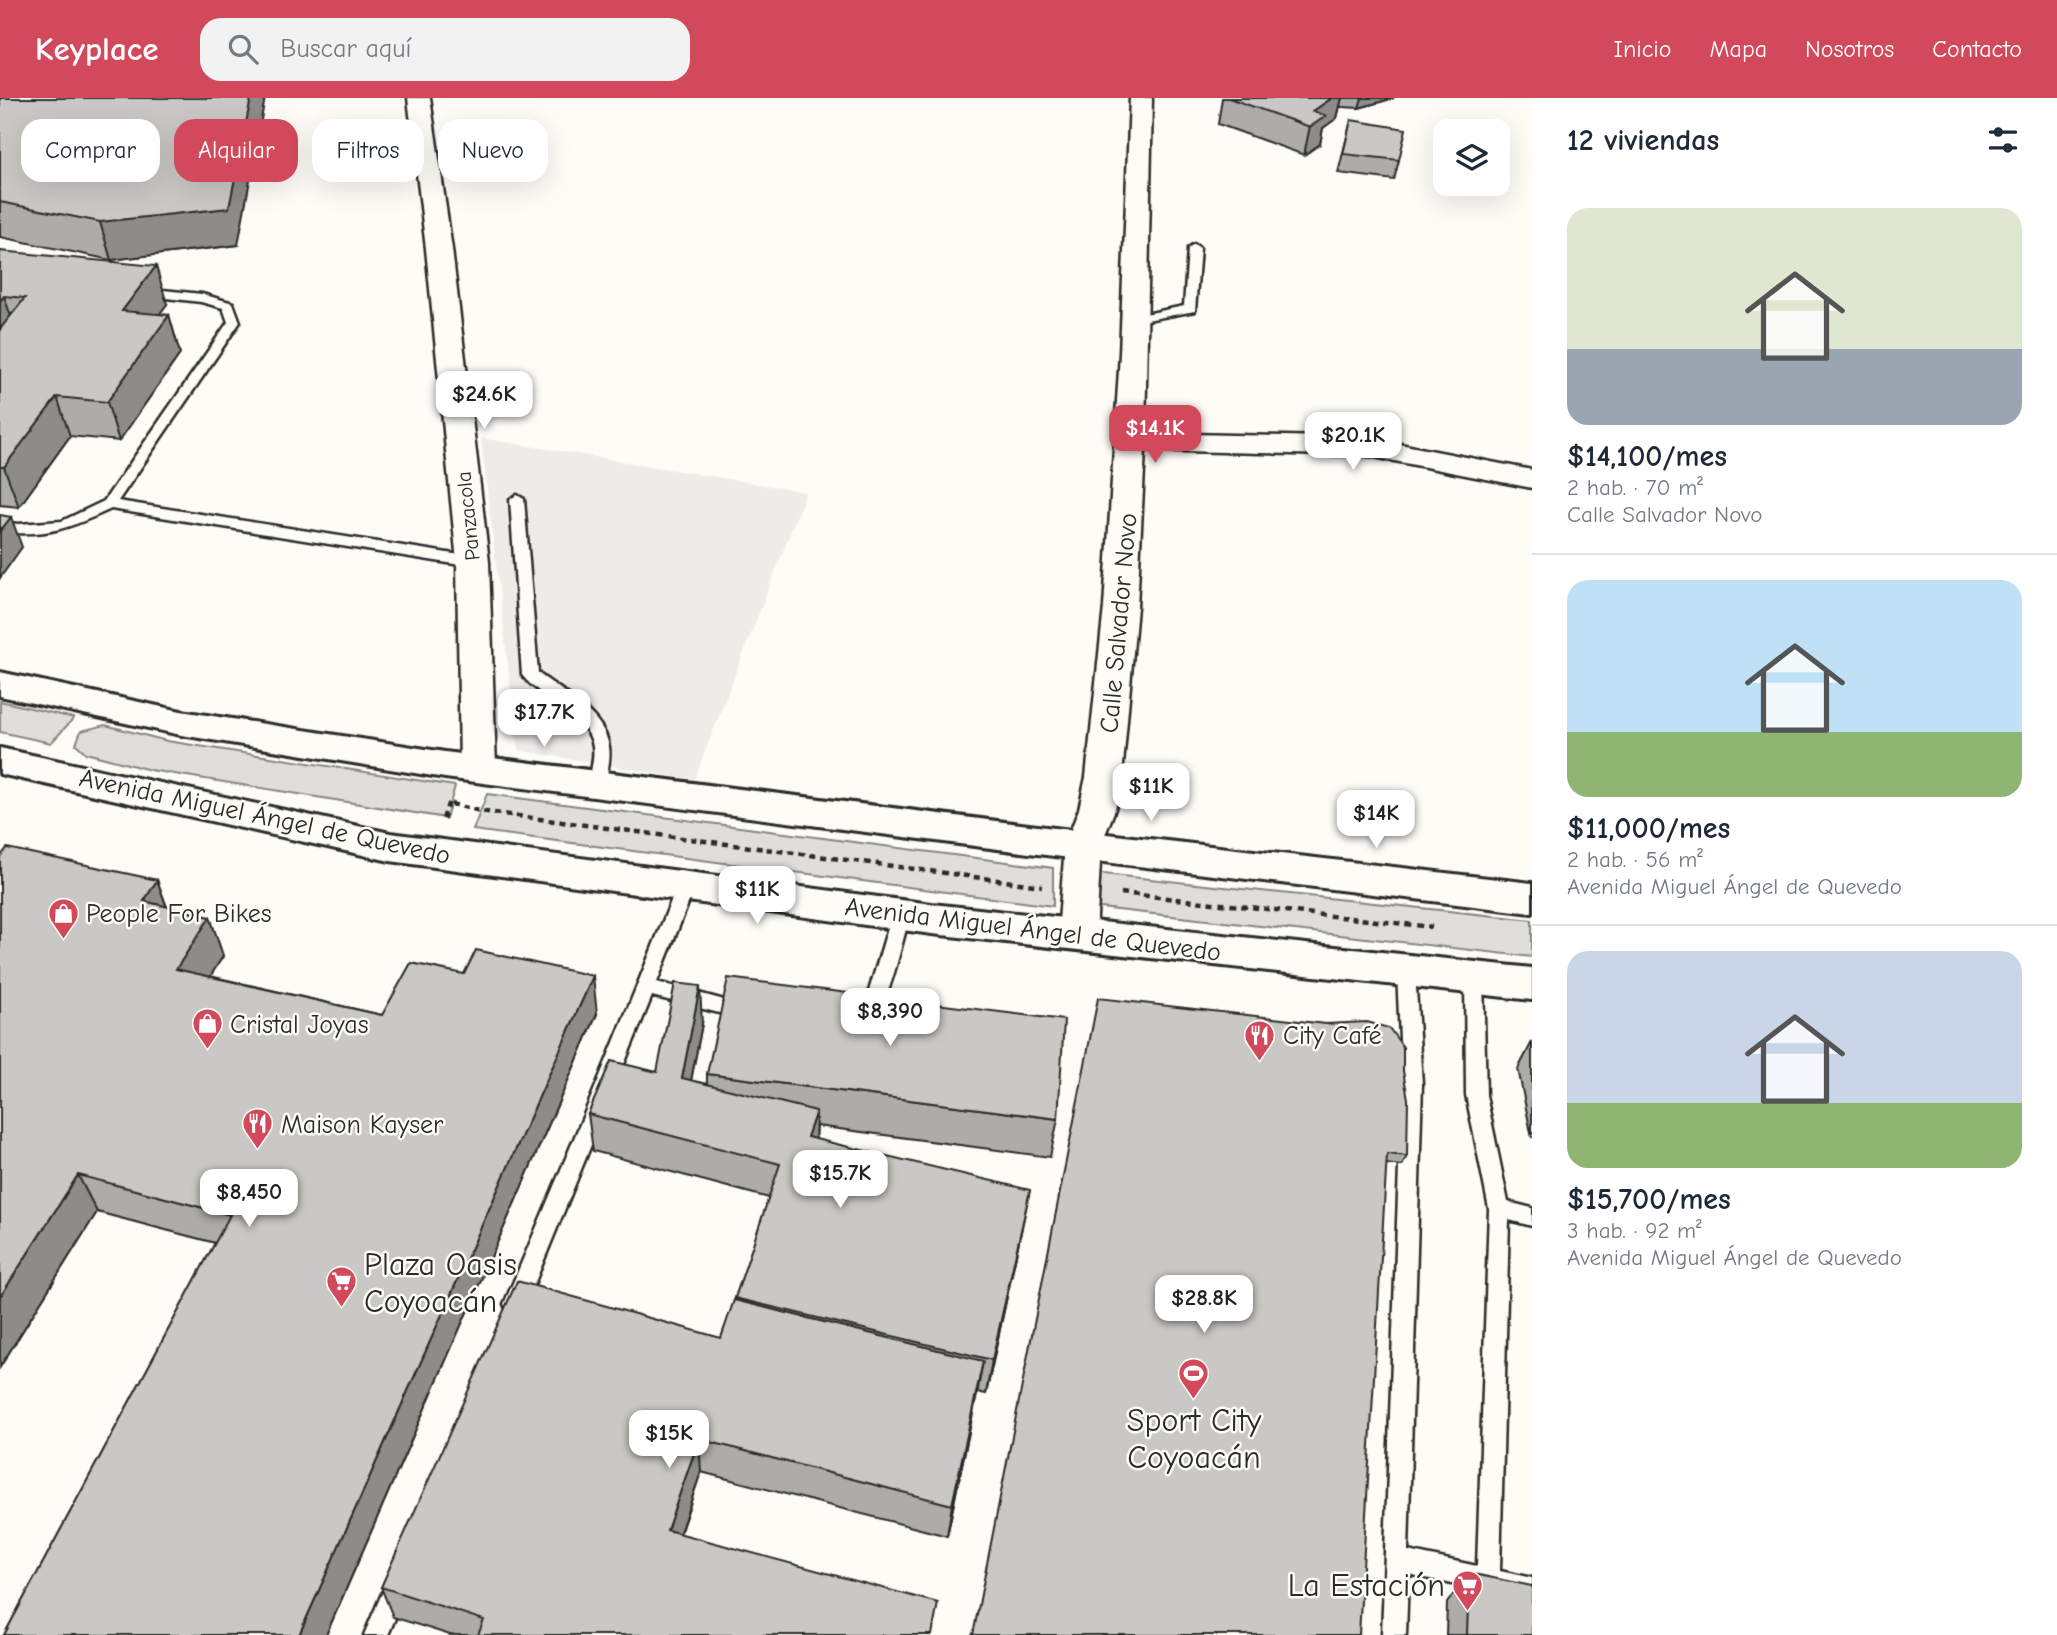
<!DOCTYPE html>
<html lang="es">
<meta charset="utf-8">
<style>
:root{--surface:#fff;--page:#f2f2f3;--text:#1f2937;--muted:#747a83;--line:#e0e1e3;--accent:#d1495b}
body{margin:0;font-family:"Comic Neue",sans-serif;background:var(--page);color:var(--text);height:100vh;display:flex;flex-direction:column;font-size:26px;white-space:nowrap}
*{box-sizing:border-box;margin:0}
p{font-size:23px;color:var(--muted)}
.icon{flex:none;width:38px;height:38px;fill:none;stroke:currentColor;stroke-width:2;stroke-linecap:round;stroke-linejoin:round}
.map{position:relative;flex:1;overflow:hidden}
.details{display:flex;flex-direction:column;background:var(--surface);width:525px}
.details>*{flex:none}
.guide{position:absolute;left:21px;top:21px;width:665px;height:63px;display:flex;gap:14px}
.controls{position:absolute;left:1433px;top:21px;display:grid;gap:14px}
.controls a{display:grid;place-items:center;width:77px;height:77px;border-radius:14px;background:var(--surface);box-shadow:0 7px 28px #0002;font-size:35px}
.price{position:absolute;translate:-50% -60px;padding:0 16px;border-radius:14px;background:#fff;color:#222;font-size:23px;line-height:46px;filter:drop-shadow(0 2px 4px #0008)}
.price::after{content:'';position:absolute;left:50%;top:42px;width:21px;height:16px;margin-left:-10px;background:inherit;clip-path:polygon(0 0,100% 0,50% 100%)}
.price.selected{background:var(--accent);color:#fff}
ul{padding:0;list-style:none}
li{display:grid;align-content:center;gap:14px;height:371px;padding:0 35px}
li+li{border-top:2px solid var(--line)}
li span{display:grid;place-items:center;height:217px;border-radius:21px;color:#555}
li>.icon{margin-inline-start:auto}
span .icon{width:126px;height:126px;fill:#fffc;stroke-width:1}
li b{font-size:30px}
h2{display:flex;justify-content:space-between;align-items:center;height:84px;padding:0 35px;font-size:30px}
.chip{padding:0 24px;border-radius:21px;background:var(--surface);box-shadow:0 7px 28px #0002;font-size:24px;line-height:63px}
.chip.selected{background:var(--accent);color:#fff}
header{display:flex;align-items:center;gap:42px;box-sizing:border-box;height:98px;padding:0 35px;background:var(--accent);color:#fff}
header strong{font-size:33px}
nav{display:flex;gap:38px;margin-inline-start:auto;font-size:24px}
.search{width:490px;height:63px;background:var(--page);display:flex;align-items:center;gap:18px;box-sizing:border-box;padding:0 24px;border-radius:21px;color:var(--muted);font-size:26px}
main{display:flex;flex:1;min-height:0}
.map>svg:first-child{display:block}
</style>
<header>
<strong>Keyplace</strong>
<div class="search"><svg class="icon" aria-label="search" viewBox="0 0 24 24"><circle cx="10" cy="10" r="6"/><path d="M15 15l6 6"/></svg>Buscar aquí</div>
<nav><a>Inicio</a><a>Mapa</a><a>Nosotros</a><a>Contacto</a></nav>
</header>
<main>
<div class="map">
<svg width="1532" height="1537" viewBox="0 0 1532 1537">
<rect width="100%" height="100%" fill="#fdfcf7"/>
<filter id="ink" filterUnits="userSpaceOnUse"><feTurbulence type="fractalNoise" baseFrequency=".0143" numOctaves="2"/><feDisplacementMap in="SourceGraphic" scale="14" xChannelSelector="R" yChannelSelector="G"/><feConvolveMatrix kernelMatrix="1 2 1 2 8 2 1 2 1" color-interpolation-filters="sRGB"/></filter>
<g filter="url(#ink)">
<path fill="#edece8" d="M 481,340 L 806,394 L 694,682 L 518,652 Z"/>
<path fill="#dfdeda" stroke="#858482" stroke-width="2" d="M 0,603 L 74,620 L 51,645 L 0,634 Z
M 105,627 L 167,643 L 455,688 L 446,720 L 150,672 L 86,655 L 76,646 L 81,633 Z
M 487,696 L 1053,770 L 1053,808 L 473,732 Z
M 1094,775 L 1532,822 L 1532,859 L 1092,809 Z"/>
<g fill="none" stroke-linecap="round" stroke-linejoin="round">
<defs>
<path id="service" d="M 1194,146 L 1200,150 L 1195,213 L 1131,225 L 1131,219 L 1184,208 L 1188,150 Z
M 143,190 L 202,196 L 233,205 L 240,224 L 118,403 L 473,459 L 478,461 L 480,464 L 478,467 L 473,469 L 111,411 C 70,430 47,439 0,434 L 0,424 L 18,426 L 62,423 L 104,403 L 228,224 L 223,210 L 201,204 L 139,197 L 137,194 Z
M 517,397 L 524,401 L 538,575 C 561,593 605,616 609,649 C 611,661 607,674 605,687 L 597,693 L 589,687 C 590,674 595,661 593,648 C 588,617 539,600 522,577 L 510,401 Z
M 686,781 L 692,783 L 695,788 L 657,884 L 743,907 L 750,909 L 752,914 L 750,919 L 743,921 L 652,898 L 526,1206 L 523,1213 L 515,1216 L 507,1213 L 504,1206 C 564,1066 622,927 677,788 L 680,783 Z
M 901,809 L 907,811 L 910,816 C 905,833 892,890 884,901 C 877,911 863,921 851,917 L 849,912 L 869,893 L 892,816 L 895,811 Z
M 1406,867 L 1413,869 L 1415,874 L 1422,986 L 1408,1453 L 1477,1468 L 1489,1111 L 1466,997 L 1465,880 L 1467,875 L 1474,873 L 1481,875 L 1483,880 L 1486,997 L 1508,1104 L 1532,1110 L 1532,1128 L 1509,1122 L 1500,1473 L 1532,1480 L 1532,1504 L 1408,1476 L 1406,1537 L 1382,1537 L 1402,986 L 1397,874 L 1399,869 Z
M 397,1475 L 405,1479 L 409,1487 L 388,1537 L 364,1537 L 389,1479 Z"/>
<path id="minor" d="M 408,0 L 430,0 L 452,151 L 489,464 L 496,671 L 490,680 L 478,683 L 466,680 L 460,671 L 457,464 L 426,151 Z
M 1130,0 L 1152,0 L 1145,335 L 1369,340 L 1532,372 L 1532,390 L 1369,358 L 1145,352 L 1137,509 L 1122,679 L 1115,711 L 1101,747 L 1096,836 L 1090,846 L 1077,851 L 1064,846 L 1058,836 L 1065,747 L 1079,711 L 1086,679 L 1104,509 L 1120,255 Z"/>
<path id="secondary" d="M 0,574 L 181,613 L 445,654 L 1029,727 L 1532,785 L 1532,815 L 1029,755 L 445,680 L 181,637 L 0,598 Z
M 0,650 L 390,735 L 932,806 L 1532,870 L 1532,902 L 932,836 L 390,763 L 0,676 Z"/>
</defs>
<use href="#service" stroke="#2b2b2b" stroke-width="5"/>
<use href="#minor" stroke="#2b2b2b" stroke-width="5"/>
<use href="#secondary" stroke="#2b2b2b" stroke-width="6"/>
<path stroke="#2b2b2b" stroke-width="4.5" stroke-dasharray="6 5" stroke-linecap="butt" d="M 451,706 L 480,713 L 1042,788
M 443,721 L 449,703
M 1121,795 L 1432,829"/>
<use href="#service" fill="#fdfcf7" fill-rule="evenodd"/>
<use href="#minor" fill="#fdfcf7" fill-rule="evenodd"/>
<use href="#secondary" fill="#fdfcf7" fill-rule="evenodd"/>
</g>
<path fill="#adaca9" stroke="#2b2b2b" stroke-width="2" d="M 0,0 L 238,147 L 111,162 L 0,139 Z
M 1222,0 L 1394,0 L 1359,10 L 1342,9 L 1340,8 L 1337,20 L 1323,30 L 1320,46 L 1304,57 L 1218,26 Z
M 1351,22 L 1399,62 L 1394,82 L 1338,75 Z
M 0,153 L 167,206 L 159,216 L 169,217 L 180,256 L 119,343 L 70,338 L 19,409 L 0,407 Z
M 0,759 L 157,782 L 167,809 L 210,819 L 223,858 L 210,878 L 382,917 L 597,916 L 326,1537 L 4,1537 L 215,1145 L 97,1114 L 0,1269 Z
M 702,926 L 691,983 L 707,986 L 707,976 L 1058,1021 L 1050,1059 L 816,1028 L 815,1041 L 1022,1129 L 986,1296 L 977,1294 L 947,1438 L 701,1374 L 680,1436 L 932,1537 L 450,1537 L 393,1519 L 381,1489 L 721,1240 L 735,1203 L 735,1200 L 769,1100 L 593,1053 L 588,1016 L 657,974 Z
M 1532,944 L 1532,1040 L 1518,971 Z
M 1403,973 L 1407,1058 L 1402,1068 L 1386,1066 L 972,1537 Z
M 1469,1475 L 1532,1537 L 1446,1537 L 1447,1505 Z"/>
<path fill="#8d8c89" stroke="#2b2b2b" stroke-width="2" d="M 251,0 L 265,0 L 238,147 L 111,162 L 100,124 Z
M 1332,0 L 1342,0 L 1337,20 L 1323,30 L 1320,46 L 1304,57 L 1313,13 Z
M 1362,0 L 1394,0 L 1359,10 Z
M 156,168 L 167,206 L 134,251 L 122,213 Z
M 4,198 L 17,236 L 0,257 L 0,203 Z
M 169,217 L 180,256 L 119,343 L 107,304 Z
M 57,299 L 70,338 L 19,409 L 4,369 Z
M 11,419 L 22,449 L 0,480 L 0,433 Z
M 157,782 L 171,821 L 144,803 Z
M 210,819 L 223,858 L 191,909 L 176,871 Z
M 593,878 L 597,916 L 326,1537 L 299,1537 Z
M 700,888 L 702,926 L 684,1018 L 682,980 Z
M 816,1013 L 815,1050 L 807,1039 Z
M 78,1077 L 97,1114 L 0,1269 L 0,1199 Z
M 1030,1092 L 1022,1129 L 986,1296 L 992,1262 Z
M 983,1263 L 977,1297 L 947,1438 L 952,1407 Z
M 699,1341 L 701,1374 L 670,1463 L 667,1432 Z"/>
<path fill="#c9c8c4" stroke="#2b2b2b" stroke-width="2" d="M 0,0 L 251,0 L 229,110 L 100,124 L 0,104 Z
M 1229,0 L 1332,0 L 1313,13 L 1326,18 L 1310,29 Z
M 1351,22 L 1406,31 L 1399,62 L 1343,56 Z
M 0,153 L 156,168 L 122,213 L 169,217 L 107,304 L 57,299 L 4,369 L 0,369 L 0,231 L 25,200 L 4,198 L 0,203 Z
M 0,417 L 11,419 L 0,433 Z
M 7,750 L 157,782 L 144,803 L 210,819 L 176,871 L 382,917 L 411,865 L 464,876 L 476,852 L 593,878 L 299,1537 L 4,1537 L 230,1117 L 78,1077 L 0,1199 L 0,759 Z
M 728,880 L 1064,922 L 1058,1021 L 707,976 Z
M 675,885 L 700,888 L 682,980 L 816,1013 L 807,1039 L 1030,1092 L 992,1262 L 735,1200 L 780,1066 L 588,1016 L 611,963 L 657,974 Z
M 1098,900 L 1326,926 L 1367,924 L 1389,930 L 1403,949 L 1403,973 L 1408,1001 L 1407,1058 L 1387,1056 L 1359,1537 L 973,1537 Z
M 517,1183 L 721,1240 L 734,1202 L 983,1263 L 952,1407 L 699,1341 L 667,1432 L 938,1505 L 932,1537 L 478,1537 L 484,1522 L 381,1489 Z
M 1469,1475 L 1532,1488 L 1532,1537 L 1467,1537 Z"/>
</g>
<defs>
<symbol id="shop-pin" viewBox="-11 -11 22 30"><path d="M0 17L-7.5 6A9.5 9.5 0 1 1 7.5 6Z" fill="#d1495b" stroke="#fdfcf7"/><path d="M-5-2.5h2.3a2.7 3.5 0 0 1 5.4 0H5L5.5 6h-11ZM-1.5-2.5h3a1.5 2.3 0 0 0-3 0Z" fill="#fff"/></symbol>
<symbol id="restaurant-pin" viewBox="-11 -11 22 30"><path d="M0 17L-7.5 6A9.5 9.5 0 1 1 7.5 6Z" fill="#d1495b" stroke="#fdfcf7"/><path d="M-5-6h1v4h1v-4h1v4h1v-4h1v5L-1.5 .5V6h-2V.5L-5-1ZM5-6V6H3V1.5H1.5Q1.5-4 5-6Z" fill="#fff"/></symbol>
<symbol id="supermarket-pin" viewBox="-11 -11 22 30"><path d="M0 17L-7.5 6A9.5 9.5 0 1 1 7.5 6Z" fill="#d1495b" stroke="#fdfcf7"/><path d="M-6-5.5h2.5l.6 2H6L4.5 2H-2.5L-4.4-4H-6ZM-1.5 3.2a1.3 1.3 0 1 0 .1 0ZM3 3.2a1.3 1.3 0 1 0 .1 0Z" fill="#fff"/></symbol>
<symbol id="stadium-pin" viewBox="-11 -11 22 30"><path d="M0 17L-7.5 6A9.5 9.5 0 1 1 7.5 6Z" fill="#d1495b" stroke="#fdfcf7"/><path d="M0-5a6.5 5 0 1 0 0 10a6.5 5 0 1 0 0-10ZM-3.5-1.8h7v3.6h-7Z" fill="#fff"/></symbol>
</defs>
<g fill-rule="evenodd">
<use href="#shop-pin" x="46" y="798" width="35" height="47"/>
<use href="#shop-pin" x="190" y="908" width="35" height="47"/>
<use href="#restaurant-pin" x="1242" y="920" width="35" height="47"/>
<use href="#restaurant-pin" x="240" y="1008" width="35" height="47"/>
<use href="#supermarket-pin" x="324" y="1166" width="35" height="47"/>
<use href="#stadium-pin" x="1176" y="1258" width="35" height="47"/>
<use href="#supermarket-pin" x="1450" y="1470" width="35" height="47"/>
</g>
<g text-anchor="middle" stroke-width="5" stroke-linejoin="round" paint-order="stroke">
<g font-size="21" fill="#2b2b2b" stroke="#fdfcf7">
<text transform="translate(468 418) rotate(-96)" y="7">Panzacola</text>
</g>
<g font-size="26" fill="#2b2b2b" stroke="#fdfcf7">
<text transform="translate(1118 525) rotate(-85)" y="9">Calle Salvador Novo</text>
<text transform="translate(265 718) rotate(12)" y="9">Avenida Miguel Ángel de Quevedo</text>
<text transform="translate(1033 831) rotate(7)" y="9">Avenida Miguel Ángel de Quevedo</text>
</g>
<g font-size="26" fill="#2b2b2b" stroke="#fdfcf7" text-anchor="start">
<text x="86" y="824">People For Bikes</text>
<text x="230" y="935">Cristal Joyas</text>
<text x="1283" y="946">City Café</text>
<text x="281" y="1035">Maison Kayser</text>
</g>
<g font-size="32" fill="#2b2b2b" stroke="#fdfcf7" text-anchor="start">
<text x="364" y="1177">Plaza Oasis<tspan x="364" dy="37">Coyoacán</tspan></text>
<text x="1194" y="1333" text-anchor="middle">Sport City<tspan x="1194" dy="37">Coyoacán</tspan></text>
<text x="1445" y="1498" text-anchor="end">La Estación</text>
</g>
</g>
</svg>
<div class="controls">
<a><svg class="icon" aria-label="layers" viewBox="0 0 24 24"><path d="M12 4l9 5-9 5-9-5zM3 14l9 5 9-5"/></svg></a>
</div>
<b class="price" style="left:484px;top:333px">$24.6K</b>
<b class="price selected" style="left:1155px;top:367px">$14.1K</b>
<b class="price" style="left:1353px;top:374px">$20.1K</b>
<b class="price" style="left:544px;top:651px">$17.7K</b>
<b class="price" style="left:1151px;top:725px">$11K</b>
<b class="price" style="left:1376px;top:752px">$14K</b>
<b class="price" style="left:757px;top:828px">$11K</b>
<b class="price" style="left:890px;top:950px">$8,390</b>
<b class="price" style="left:840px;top:1112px">$15.7K</b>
<b class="price" style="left:249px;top:1131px">$8,450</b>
<b class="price" style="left:1204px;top:1237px">$28.8K</b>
<b class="price" style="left:669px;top:1372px">$15K</b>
<div class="guide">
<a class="chip">Comprar</a>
<a class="chip selected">Alquilar</a>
<a class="chip">Filtros</a>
<a class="chip">Nuevo</a>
</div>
</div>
<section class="details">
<h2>12 viviendas<svg class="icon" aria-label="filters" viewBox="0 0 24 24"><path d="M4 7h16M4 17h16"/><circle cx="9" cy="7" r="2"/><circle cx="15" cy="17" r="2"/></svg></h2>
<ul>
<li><span style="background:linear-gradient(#dfe7d0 65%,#9aa5b1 0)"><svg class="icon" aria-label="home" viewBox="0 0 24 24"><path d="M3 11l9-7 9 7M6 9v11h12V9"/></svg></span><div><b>$14,100/mes</b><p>2 hab. · 70 m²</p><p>Calle Salvador Novo</p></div></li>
<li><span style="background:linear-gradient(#bfe0f5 70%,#8fb573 0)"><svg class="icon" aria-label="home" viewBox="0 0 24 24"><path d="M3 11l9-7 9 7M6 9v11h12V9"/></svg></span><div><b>$11,000/mes</b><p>2 hab. · 56 m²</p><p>Avenida Miguel Ángel de Quevedo</p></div></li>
<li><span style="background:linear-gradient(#c9d6e8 70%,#8fb573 0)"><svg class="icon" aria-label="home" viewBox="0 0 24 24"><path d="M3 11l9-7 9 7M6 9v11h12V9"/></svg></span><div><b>$15,700/mes</b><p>3 hab. · 92 m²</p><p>Avenida Miguel Ángel de Quevedo</p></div></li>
</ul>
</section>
</main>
